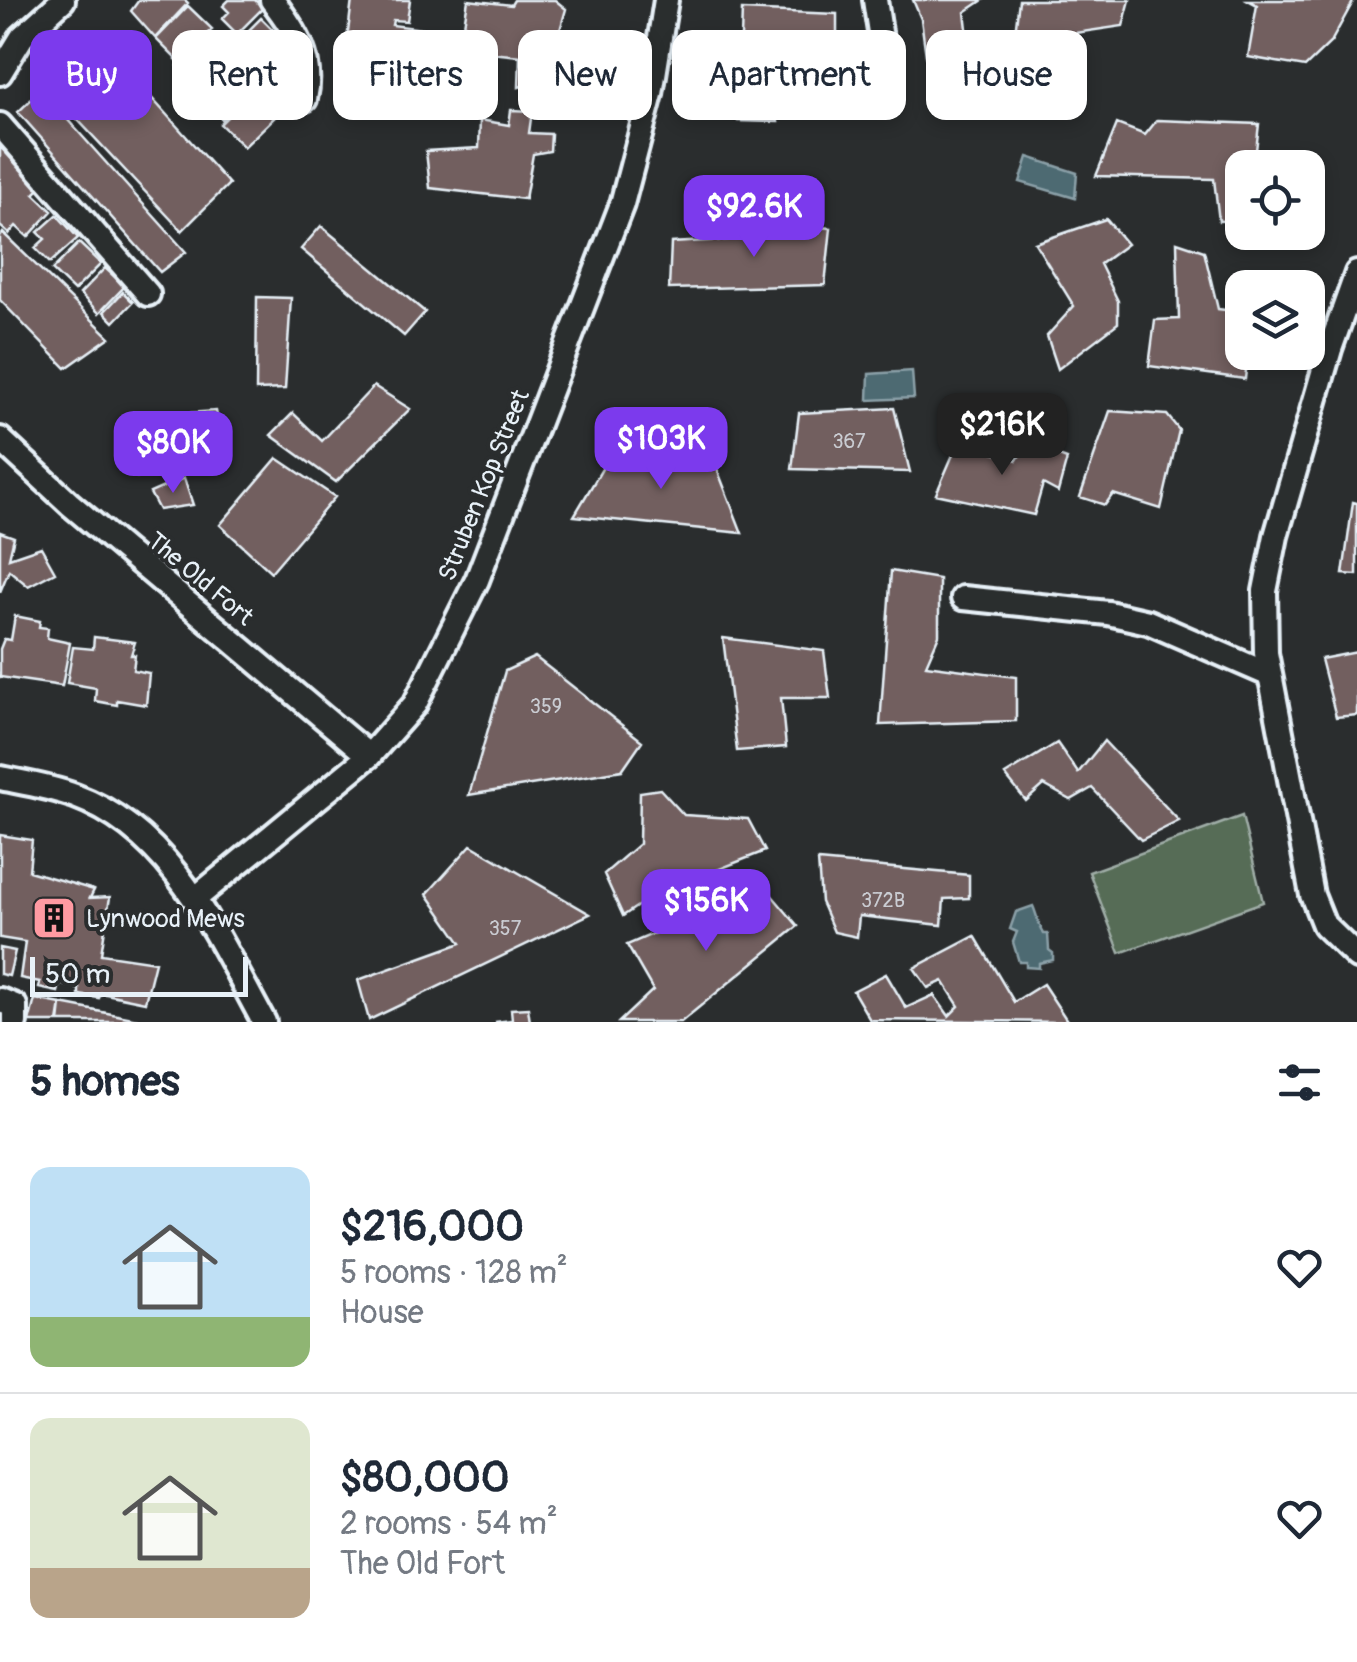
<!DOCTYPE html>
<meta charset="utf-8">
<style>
:root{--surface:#fff;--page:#f6f6f7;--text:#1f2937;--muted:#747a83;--line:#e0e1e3;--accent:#7c3aed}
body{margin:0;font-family:Pangolin,sans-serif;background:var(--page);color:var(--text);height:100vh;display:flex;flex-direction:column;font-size:38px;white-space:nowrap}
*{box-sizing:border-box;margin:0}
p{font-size:32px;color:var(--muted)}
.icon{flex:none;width:55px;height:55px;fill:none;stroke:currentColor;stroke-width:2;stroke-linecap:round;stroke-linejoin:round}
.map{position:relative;height:1022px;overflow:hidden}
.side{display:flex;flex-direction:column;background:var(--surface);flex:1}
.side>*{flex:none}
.guide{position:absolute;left:30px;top:30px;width:1298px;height:90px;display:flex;gap:20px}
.controls{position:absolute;left:1225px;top:150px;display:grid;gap:20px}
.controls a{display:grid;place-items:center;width:100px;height:100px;border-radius:20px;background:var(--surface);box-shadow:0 5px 15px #0003;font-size:50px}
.scale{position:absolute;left:30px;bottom:25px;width:218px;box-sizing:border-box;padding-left:10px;border:5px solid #e8f1f8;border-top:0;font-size:28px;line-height:35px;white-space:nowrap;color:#e8f1f8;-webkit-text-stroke:8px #2a2d2e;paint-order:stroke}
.price{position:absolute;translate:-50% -85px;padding:0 22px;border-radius:20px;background:var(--accent);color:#fff;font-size:32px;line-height:65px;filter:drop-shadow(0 2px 5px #0008)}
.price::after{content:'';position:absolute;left:50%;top:60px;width:30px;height:22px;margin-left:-15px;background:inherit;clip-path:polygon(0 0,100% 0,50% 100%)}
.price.current{background:#222;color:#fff}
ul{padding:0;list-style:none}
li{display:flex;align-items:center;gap:30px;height:250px;padding:0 30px}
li+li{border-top:2px solid var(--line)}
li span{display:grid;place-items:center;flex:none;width:280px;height:200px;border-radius:20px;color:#555}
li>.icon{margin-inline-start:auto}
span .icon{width:120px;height:120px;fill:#fffc;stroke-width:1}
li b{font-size:42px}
h2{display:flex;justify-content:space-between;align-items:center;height:120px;padding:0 30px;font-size:42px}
.tag{padding:0 35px;border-radius:20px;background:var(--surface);box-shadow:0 5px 15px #0003;font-size:35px;line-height:90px}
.tag.current{background:var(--accent);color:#fff}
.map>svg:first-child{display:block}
</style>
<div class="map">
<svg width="1357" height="1022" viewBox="0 0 1357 1022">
<rect width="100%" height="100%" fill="#2a2d2e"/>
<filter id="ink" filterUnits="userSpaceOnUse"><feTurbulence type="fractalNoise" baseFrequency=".01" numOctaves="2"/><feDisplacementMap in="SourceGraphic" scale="20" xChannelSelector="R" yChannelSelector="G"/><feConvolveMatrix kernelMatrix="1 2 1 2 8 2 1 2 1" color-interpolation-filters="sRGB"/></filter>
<g filter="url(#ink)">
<path fill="#576c57" stroke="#a0aea8" stroke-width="2.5" d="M 1242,816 L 1263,902 L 1120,953 L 1089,872 Z"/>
<path fill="#4d6a72" stroke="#8ba0a8" stroke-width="2.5" d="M 1028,157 L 1077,173 L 1075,198 L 1020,182 Z
M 912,371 L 914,398 L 868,400 L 869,374 Z
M 1033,906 C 1037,915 1038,924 1044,934 L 1048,934 L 1049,950 L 1053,953 L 1053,960 L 1039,963 L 1039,968 L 1026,967 L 1026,962 L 1019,962 L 1013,942 L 1017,932 L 1010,929 L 1016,912 Z"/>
<path fill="#725f5f" stroke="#e8f1f8" stroke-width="2.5" d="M 139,0 L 185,0 L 188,3 L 155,38 L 131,11 Z
M 229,0 L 255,0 L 263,8 L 237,34 L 222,19 L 229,12 L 223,6 Z
M 352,0 L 410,0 L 407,21 L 393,20 L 392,25 L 446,32 L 441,75 L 344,64 Z
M 468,0 L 511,5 L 514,0 L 555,0 L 566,9 L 557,41 L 575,71 L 519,87 L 520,56 L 460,50 Z
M 913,0 L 983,0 L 965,12 L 974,86 L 930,85 L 921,19 Z
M 1019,0 L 1130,0 L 1123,26 L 1014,42 Z
M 1248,0 L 1354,0 L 1331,42 L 1305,67 L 1248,57 L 1257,5 Z
M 188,6 L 212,29 L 179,62 L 156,39 Z
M 742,10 L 837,14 L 837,90 L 773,87 L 778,122 L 738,121 Z
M 261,18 L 282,39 L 255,66 L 240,50 L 248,42 L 242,37 Z
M 211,33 L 235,57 L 202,90 L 178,66 Z
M 103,44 L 229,184 L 182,231 L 49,89 Z
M 278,49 L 298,70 L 272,96 L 257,81 L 265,73 L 259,67 Z
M 232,62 L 256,86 L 222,119 L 199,95 Z
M 41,90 L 186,252 L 160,272 L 18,112 Z
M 254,90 L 278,114 L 244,147 L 220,124 Z
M 511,110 L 532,111 L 529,133 L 551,134 L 550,151 L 533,154 L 525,199 L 430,188 L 426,151 L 479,148 L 480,120 L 509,125 Z
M 1157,120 L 1259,124 L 1254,168 L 1242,168 L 1242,220 L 1219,221 L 1214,179 L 1096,176 L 1117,124 L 1145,135 Z
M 0,147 L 40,188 L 34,194 L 52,211 L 28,237 L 16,226 L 9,234 L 0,226 Z
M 57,215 L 78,238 L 50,263 L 35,248 L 45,239 L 38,232 Z
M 1106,219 L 1127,244 L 1100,264 L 1118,301 L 1118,323 L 1058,369 L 1047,336 L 1074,306 L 1035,243 Z
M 764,223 L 831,228 L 825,285 L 669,289 L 671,243 L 761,238 Z
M 321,226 L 425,312 L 404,336 L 301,249 Z
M 3,233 L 110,337 L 66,368 L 0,300 L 0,237 Z
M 1177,242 L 1204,251 L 1218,309 L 1242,312 L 1242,352 L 1248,352 L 1245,379 L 1149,366 L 1155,320 L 1179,319 Z
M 79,243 L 101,264 L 74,291 L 52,270 Z
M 105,268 L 125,286 L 99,313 L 80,294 Z
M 123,292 L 133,302 L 114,322 L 104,312 Z
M 257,297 L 291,298 L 285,389 L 256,390 Z
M 374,386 L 410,409 L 336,482 L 271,435 L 293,413 L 322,441 Z
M 894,408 L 910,472 L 792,469 L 799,413 Z
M 216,411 L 226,462 L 137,477 L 125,417 Z
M 1110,411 L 1167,415 L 1179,430 L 1161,509 L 1113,494 L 1105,505 L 1080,497 Z
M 958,443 L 1017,460 L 1027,444 L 1067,459 L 1058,492 L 1043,484 L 1034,515 L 936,494 Z
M 612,452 L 712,456 L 742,533 L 574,516 Z
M 277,458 L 335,497 L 271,572 L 220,525 Z
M 184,478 L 193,505 L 159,510 L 150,493 Z
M 1353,502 L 1357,503 L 1357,575 L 1343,574 Z
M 0,532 L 14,537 L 9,558 L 41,547 L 55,572 L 28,586 L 9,570 L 0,592 Z
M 891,571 L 939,579 L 939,635 L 926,665 L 1016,677 L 1016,721 L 880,725 Z
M 15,616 L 40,621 L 39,627 L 48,628 L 47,638 L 70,643 L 62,686 L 0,677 L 0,649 L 4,639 L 11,640 Z
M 94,637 L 135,642 L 131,655 L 135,655 L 133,670 L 149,673 L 146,705 L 117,700 L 117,705 L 95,701 L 96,688 L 67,683 L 73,647 L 93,649 Z
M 723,638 L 824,651 L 830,698 L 781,698 L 786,747 L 737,751 Z
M 1357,652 L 1357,715 L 1336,717 L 1321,659 Z
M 535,657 L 642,741 L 622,770 L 469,795 L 505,671 Z
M 1104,741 L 1179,821 L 1141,840 L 1092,788 L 1071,800 L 1044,785 L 1026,801 L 1005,775 L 1057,743 L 1078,773 Z
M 660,789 L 684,815 L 748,819 L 765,851 L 694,879 L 671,897 L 663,889 L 623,916 L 604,874 L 639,844 L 640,792 Z
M 0,835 L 32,840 L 29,871 L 94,890 L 90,898 L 110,897 L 101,954 L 155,962 L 145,1002 L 101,993 L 99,998 L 79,995 L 79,989 L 60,984 L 58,992 L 39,988 L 40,982 L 20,978 L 25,942 L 0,938 Z
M 471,845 L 590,914 L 369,1020 L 358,980 L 461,943 L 427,894 Z
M 818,861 L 969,875 L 969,898 L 944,899 L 942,925 L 859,916 L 857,937 L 834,932 L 821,902 Z
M 764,886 L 798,926 L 681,1022 L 619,1022 L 653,990 L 627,945 Z
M 975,936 L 1014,1002 L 1043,984 L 1068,1022 L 870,1020 L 853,991 L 886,974 L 906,1008 L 934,995 L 949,1016 L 959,1006 L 943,981 L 928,988 L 914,968 Z
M 0,948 L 15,951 L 9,976 L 0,974 Z
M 35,999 L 61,1004 L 58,1022 L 29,1022 Z
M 61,1004 L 153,1022 L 59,1022 Z
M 528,1008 L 530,1022 L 495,1022 L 512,1020 L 511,1009 Z"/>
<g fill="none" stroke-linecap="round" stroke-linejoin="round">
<defs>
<path id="minor" d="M 272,0 C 296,31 314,59 305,99
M 875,0 L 880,32
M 0,73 L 22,37 L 63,0
M 0,125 L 148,294
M 1357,273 L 1330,349 L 1276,536 L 1265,591 L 1266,653 L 1312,895 L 1324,925 L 1357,957
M 0,439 L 70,504 L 369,756
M 963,598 L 1108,613 L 1148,622 L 1270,675
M 0,778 C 25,783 51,787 75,796 C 173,832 217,937 264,1022
M 196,898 L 369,756 L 415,704 L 477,580 L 622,204 L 651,94 L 666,0
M 0,1000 L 15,1006 L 15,1022"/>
</defs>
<use href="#minor" stroke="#e8f1f8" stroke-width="30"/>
<use href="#minor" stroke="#2a2d2e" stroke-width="22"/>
</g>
</g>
<defs>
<symbol id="building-square" viewBox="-11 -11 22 22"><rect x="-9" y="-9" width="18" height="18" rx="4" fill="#ff9aa2" stroke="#2a2d2e"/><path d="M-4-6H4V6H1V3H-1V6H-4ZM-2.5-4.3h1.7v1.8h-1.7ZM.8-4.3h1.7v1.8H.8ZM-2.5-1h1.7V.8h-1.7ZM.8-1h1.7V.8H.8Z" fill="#111"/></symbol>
</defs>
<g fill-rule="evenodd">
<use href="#building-square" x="29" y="893" width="50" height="50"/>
</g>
<g text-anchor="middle" stroke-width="8" stroke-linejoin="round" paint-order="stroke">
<g font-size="20" fill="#caccd2">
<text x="849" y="448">367</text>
<text x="546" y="713">359</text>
<text x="883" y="907">372B</text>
<text x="505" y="935">357</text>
</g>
<g font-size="25" fill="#e8f1f8" stroke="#2a2d2e">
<text transform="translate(483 485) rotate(-68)" y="9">Struben Kop Street</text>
<text transform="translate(201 578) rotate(40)" y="9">The Old Fort</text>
</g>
<g font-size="25" fill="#e8f1f8" stroke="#2a2d2e" text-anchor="start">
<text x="86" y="927">Lynwood Mews</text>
</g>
</g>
</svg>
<div class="controls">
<a><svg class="icon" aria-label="locate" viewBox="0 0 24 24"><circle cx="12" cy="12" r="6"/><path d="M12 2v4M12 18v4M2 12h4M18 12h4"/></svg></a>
<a><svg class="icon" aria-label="layers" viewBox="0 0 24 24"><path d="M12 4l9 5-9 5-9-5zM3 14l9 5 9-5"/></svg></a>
</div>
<div class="scale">50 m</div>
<b class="price" style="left:754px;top:260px">$92.6K</b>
<b class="price current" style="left:1002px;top:478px">$216K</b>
<b class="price" style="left:661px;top:492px">$103K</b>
<b class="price" style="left:173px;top:496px">$80K</b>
<b class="price" style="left:706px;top:954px">$156K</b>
<div class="guide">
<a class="tag current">Buy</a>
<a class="tag">Rent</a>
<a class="tag">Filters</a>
<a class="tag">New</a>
<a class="tag">Apartment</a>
<a class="tag">House</a>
</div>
</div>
<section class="side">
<h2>5 homes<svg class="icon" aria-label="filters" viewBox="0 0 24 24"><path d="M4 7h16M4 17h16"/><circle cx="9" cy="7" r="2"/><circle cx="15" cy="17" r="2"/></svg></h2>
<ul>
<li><span style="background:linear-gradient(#bfe0f5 75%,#8fb573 0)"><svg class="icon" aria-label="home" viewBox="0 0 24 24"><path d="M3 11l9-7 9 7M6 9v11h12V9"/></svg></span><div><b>$216,000</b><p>5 rooms · 128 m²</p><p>House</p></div><svg class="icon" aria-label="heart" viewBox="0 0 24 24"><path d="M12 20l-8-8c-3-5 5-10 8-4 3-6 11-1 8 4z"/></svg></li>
<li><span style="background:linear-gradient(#dfe7d0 75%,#b9a48a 0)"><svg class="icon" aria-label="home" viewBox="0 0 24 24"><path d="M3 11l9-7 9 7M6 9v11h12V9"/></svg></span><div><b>$80,000</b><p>2 rooms · 54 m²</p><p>The Old Fort</p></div><svg class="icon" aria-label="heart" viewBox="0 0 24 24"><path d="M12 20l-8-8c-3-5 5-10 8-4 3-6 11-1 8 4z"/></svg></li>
</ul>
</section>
